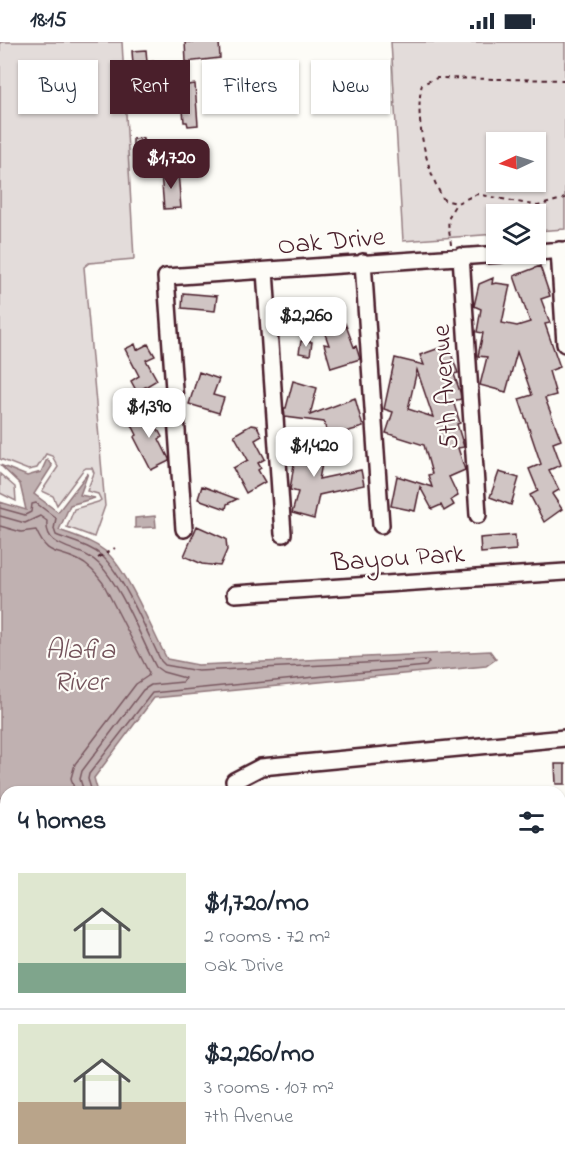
<!DOCTYPE html>
<meta charset="utf-8">
<style>
:root{--surface:#fff;--page:#f2f2f3;--text:#1f2937;--muted:#747a83;--line:#e0e1e3;--accent:#4a1f2b}
body{margin:0;font-family:"Indie Flower",sans-serif;background:var(--page);color:var(--text);height:100vh;display:flex;flex-direction:column;font-size:22px;white-space:nowrap}
*{box-sizing:border-box;margin:0}
p{font-size:20px;color:var(--muted)}
.icon{flex:none;width:33px;height:33px;fill:none;stroke:currentColor;stroke-width:2;stroke-linecap:round;stroke-linejoin:round}
.map{position:relative;flex:1;overflow:hidden}
.panel{position:absolute;left:0px;top:744px;width:566px;height:384px;display:flex;flex-direction:column;background:var(--surface);border-radius:18px 18px 0 0;box-shadow:0 2px 4px #0004}
.panel>*{flex:none}
.guide{position:absolute;left:18px;top:18px;width:530px;height:54px;display:flex;gap:12px}
.needle{width:39px;rotate:266deg}
.buttons{position:absolute;left:486px;top:90px;display:grid;gap:12px}
.buttons a{display:grid;place-items:center;width:60px;height:60px;border-radius:0px;background:var(--surface);box-shadow:0 2px 4px #0004;font-size:30px}
.price{position:absolute;translate:-50% -51px;padding:0 14px;border-radius:12px;background:#fff;color:#222;font-size:20px;line-height:39px;filter:drop-shadow(0 2px 3px #0008)}
.price::after{content:'';position:absolute;left:50%;top:36px;width:18px;height:14px;margin-left:-9px;background:inherit;clip-path:polygon(0 0,100% 0,50% 100%)}
.price.on{background:var(--accent);color:#fff}
ul{padding:0;list-style:none}
li{display:flex;align-items:center;gap:18px;height:150px;padding:0 18px}
li+li{border-top:2px solid var(--line)}
li span{display:grid;place-items:center;flex:none;width:168px;height:120px;border-radius:0px;color:#555}
li>.icon{margin-inline-start:auto}
span .icon{width:72px;height:72px;fill:#fffc;stroke-width:1}
li b{font-size:26px}
h2{display:flex;justify-content:space-between;align-items:center;height:72px;padding:0 18px;font-size:26px}
.pill{padding:0 21px;border-radius:0px;background:var(--surface);box-shadow:0 2px 4px #0004;font-size:21px;line-height:54px}
.pill.on{background:var(--accent);color:#fff}
.status{display:flex;justify-content:space-between;align-items:center;height:42px;padding:0 30px;background:var(--surface);direction:ltr}
.status svg{height:16px;fill:currentColor}
.map>svg:first-child{display:block}
</style>
<div class="status"><b>18:15</b><svg viewBox="0 0 49 12"><path d="M0 12V9h3v3zM5 12V6h3v6zM10 12V3h3v9zM15 12V0h3v12zM26 1h20v11H26zM47 4h2v5h-2z"/></svg></div>
<div class="map">
<svg width="565" height="1128" viewBox="0 0 565 1128">
<rect width="100%" height="100%" fill="#fdfcf7"/>
<filter id="ink" filterUnits="userSpaceOnUse"><feTurbulence type="fractalNoise" baseFrequency=".0167" numOctaves="2"/><feDisplacementMap in="SourceGraphic" scale="12" xChannelSelector="R" yChannelSelector="G"/><feConvolveMatrix kernelMatrix="1 2 1 2 8 2 1 2 1" color-interpolation-filters="sRGB"/></filter>
<g filter="url(#ink)">
<path fill="#e3dcda" stroke="#967e82" stroke-width="1.5" fill-rule="evenodd" d="M 0,0 L 122,0 L 134,217 L 89,221 L 84,225 L 105,464 L 94,495 L 67,485 L 74,467 L 98,460 L 101,458 L 98,452 L 87,449 L 94,431 L 92,426 L 86,426 L 83,428 L 57,463 L 53,454 L 42,449 L 58,425 L 52,414 L 46,412 L 37,426 L 28,428 L 0,417 Z
M 391,0 L 565,0 L 565,187 L 536,189 L 536,172 L 496,172 L 496,192 L 403,199 ZM 536,100 L 536,140 L 496,140 L 496,100 Z
M 0,432 L 15,445 L 16,459 L 0,451 Z"/>
<path fill="#c0b1b1" stroke="#91777b" stroke-width="1.5" d="M 47,417 L 52,424 L 34,452 L 58,470 L 88,431 L 80,453 L 95,456 L 70,463 L 59,488 C 75,494 91,498 105,509 C 128,528 152,589 167,617 L 198,623 L 490,609 L 496,617 L 486,624 L 154,656 L 94,736 L 98,750 L 6,750 L 6,1088 L 0,1090 L 0,460 L 26,468 L 20,442 L 0,423 L 27,434 L 41,430 Z
M 155,474 L 156,485 L 135,486 L 135,476 Z"/>
<g fill="none" stroke-linecap="round" stroke-linejoin="round">
<path stroke="#795961" stroke-width="1.5" d="M 0,466 L 25,473 L 31,470 L 32,462 L 36,461 L 56,476 L 54,487 L 56,493 C 72,500 89,503 102,514 C 123,533 148,592 161,619 L 165,623 L 198,629 L 426,618 L 429,620 L 426,624 L 152,651 L 89,732 L 88,737 L 92,750
M 0,474 L 25,481 L 40,474 L 47,479 C 44,509 81,503 99,522 C 122,545 140,595 156,625 L 163,630 L 185,636 L 183,640 L 151,643 L 143,648 L 82,729 L 80,737 L 84,750
M 0,484 L 21,490 L 36,488 C 48,515 55,507 78,518 C 89,523 96,532 103,541 L 149,631 L 148,634 L 136,642 L 75,722 L 71,736 L 75,750"/>
</g>
<path fill="#d0c5c4" stroke="#4a1f2b" stroke-width="1.5" fill-rule="evenodd" d="M 185,0 L 219,0 L 220,16 L 186,20 Z
M 146,8 L 147,20 L 157,19 L 159,46 L 135,48 L 132,9 Z
M 195,42 L 198,83 L 188,84 L 187,80 L 184,80 L 181,44 Z
M 143,96 L 144,108 L 133,109 L 133,97 Z
M 178,130 L 181,166 L 164,167 L 161,131 Z
M 540,224 L 550,254 L 541,257 L 550,281 L 545,282 L 560,325 L 549,329 L 556,353 L 545,356 L 561,398 L 553,401 L 561,423 L 549,428 L 559,448 L 552,452 L 562,467 L 544,480 L 530,453 L 538,449 L 529,427 L 541,422 L 519,357 L 532,353 L 517,310 L 506,350 L 480,343 L 487,315 L 478,314 L 483,291 L 477,290 L 481,267 L 474,264 L 479,242 L 493,236 L 492,242 L 496,241 L 510,243 L 502,281 L 517,284 L 530,280 L 514,234 Z
M 183,251 L 217,254 L 215,269 L 182,266 Z
M 345,281 L 354,305 L 356,304 L 360,317 L 331,326 L 324,302 L 329,303 L 324,289 Z
M 301,299 L 312,300 L 310,313 L 299,311 Z
M 135,302 L 137,308 L 148,302 L 155,314 L 146,318 L 157,338 L 137,350 L 131,339 L 139,334 L 125,307 Z
M 448,303 L 458,331 L 454,332 L 460,350 L 461,357 L 453,359 L 460,381 L 457,382 L 464,405 L 458,406 L 465,428 L 449,435 L 458,454 L 451,458 L 454,463 L 444,469 L 441,463 L 432,467 L 420,445 L 415,469 L 391,464 L 397,434 L 432,445 L 428,433 L 432,432 L 424,403 L 386,391 L 393,370 L 384,367 L 395,316 L 424,323 L 420,313 ZM 417,328 L 433,375 L 408,367 Z
M 199,330 L 219,337 L 213,353 L 224,356 L 219,371 L 189,362 Z
M 293,339 L 317,346 L 310,373 L 355,356 L 363,385 L 328,395 L 324,380 L 285,375 L 284,366 L 286,366 Z
M 146,365 L 162,395 L 159,397 L 169,417 L 169,419 L 151,428 L 134,395 L 137,393 L 128,375 Z
M 251,383 L 257,384 L 262,394 L 255,398 L 265,417 L 258,421 L 261,426 L 258,428 L 265,440 L 246,451 L 233,426 L 248,418 L 234,393 Z
M 293,392 L 318,398 L 313,420 L 322,422 L 319,437 L 361,428 L 364,443 L 319,453 L 314,477 L 292,471 L 298,450 L 290,448 L 294,422 L 291,422 L 294,406 L 290,405 Z
M 499,430 L 519,436 L 511,463 L 490,455 Z
M 202,444 L 237,457 L 227,462 L 226,467 L 198,457 Z
M 197,484 L 226,497 L 227,508 L 220,524 L 202,522 L 184,514 Z
M 515,493 L 516,508 L 481,511 L 480,496 Z
M 555,722 L 565,722 L 565,742 L 556,742 Z"/>
<g fill="none" stroke-linecap="round" stroke-linejoin="round">
<defs>
<path id="minor" d="M 559,208 L 565,302
M 536,210 L 565,208
M 461,214 L 478,473
M 363,220 L 381,483
M 265,229 L 283,492
M 184,487 L 166,235 L 501,212
M 235,552 L 565,530
M 234,739 L 261,725 L 565,696
M 560,811 L 565,810
M 560,911 L 565,911
M 560,1066 L 565,1065
M 488,1128 L 492,1122"/>
</defs>
<use href="#minor" stroke="#4a1f2b" stroke-width="20"/>
<path stroke="#4a1f2b" stroke-width="2" stroke-dasharray="4.5 4.5" stroke-linecap="butt" d="M 565,38 L 437,36 L 422,42 C 414,75 426,129 444,158 L 457,161 L 477,152 L 538,164 L 565,156
M 451,203 C 449,183 444,178 457,161
M 98,516 L 115,506"/>
<use href="#minor" stroke="#fdfcf7" stroke-width="15"/>
</g>
</g>
<g text-anchor="middle" stroke-width="4.5" stroke-linejoin="round" paint-order="stroke">
<g font-size="27" fill="#4a1f2b" stroke="#fdfcf7">
<text transform="translate(331 198) rotate(-5)" y="9">Oak Drive</text>
<text transform="translate(444 345) rotate(-94)" y="9">5th Avenue</text>
<text transform="translate(398 515) rotate(-4)" y="9">Bayou Park</text>
</g>
<g font-size="28" font-style="italic" fill="#73525a" stroke="#fdfcf7">
<text x="80" y="616">Alafia<tspan x="80" dy="32">River</tspan></text>
</g>
</g>
</svg>
<div class="buttons">
<a><svg class="needle" viewBox="-14 -14 28 28"><path d="M0-13l5 13h-10z" fill="#e53935"/><path d="M0 13l5-13h-10z" fill="#747a83"/></svg></a>
<a><svg class="icon" aria-label="layers" viewBox="0 0 24 24"><path d="M12 4l9 5-9 5-9-5zM3 14l9 5 9-5"/></svg></a>
</div>
<b class="price on" style="left:171px;top:148px">$1,720</b>
<b class="price" style="left:306px;top:306px">$2,260</b>
<b class="price" style="left:149px;top:397px">$1,390</b>
<b class="price" style="left:314px;top:436px">$1,420</b>
<div class="guide">
<a class="pill">Buy</a>
<a class="pill on">Rent</a>
<a class="pill">Filters</a>
<a class="pill">New</a>
</div>
<section class="panel">
<h2>4 homes<svg class="icon" aria-label="filters" viewBox="0 0 24 24"><path d="M4 7h16M4 17h16"/><circle cx="9" cy="7" r="2"/><circle cx="15" cy="17" r="2"/></svg></h2>
<ul>
<li><span style="background:linear-gradient(#dfe7d0 75%,#7fa58c 0)"><svg class="icon" aria-label="home" viewBox="0 0 24 24"><path d="M3 11l9-7 9 7M6 9v11h12V9"/></svg></span><div><b>$1,720/mo</b><p>2 rooms · 72 m²</p><p>Oak Drive</p></div></li>
<li><span style="background:linear-gradient(#dfe7d0 65%,#b9a48a 0)"><svg class="icon" aria-label="home" viewBox="0 0 24 24"><path d="M3 11l9-7 9 7M6 9v11h12V9"/></svg></span><div><b>$2,260/mo</b><p>3 rooms · 107 m²</p><p>7th Avenue</p></div></li>
</ul>
</section>
</div>
